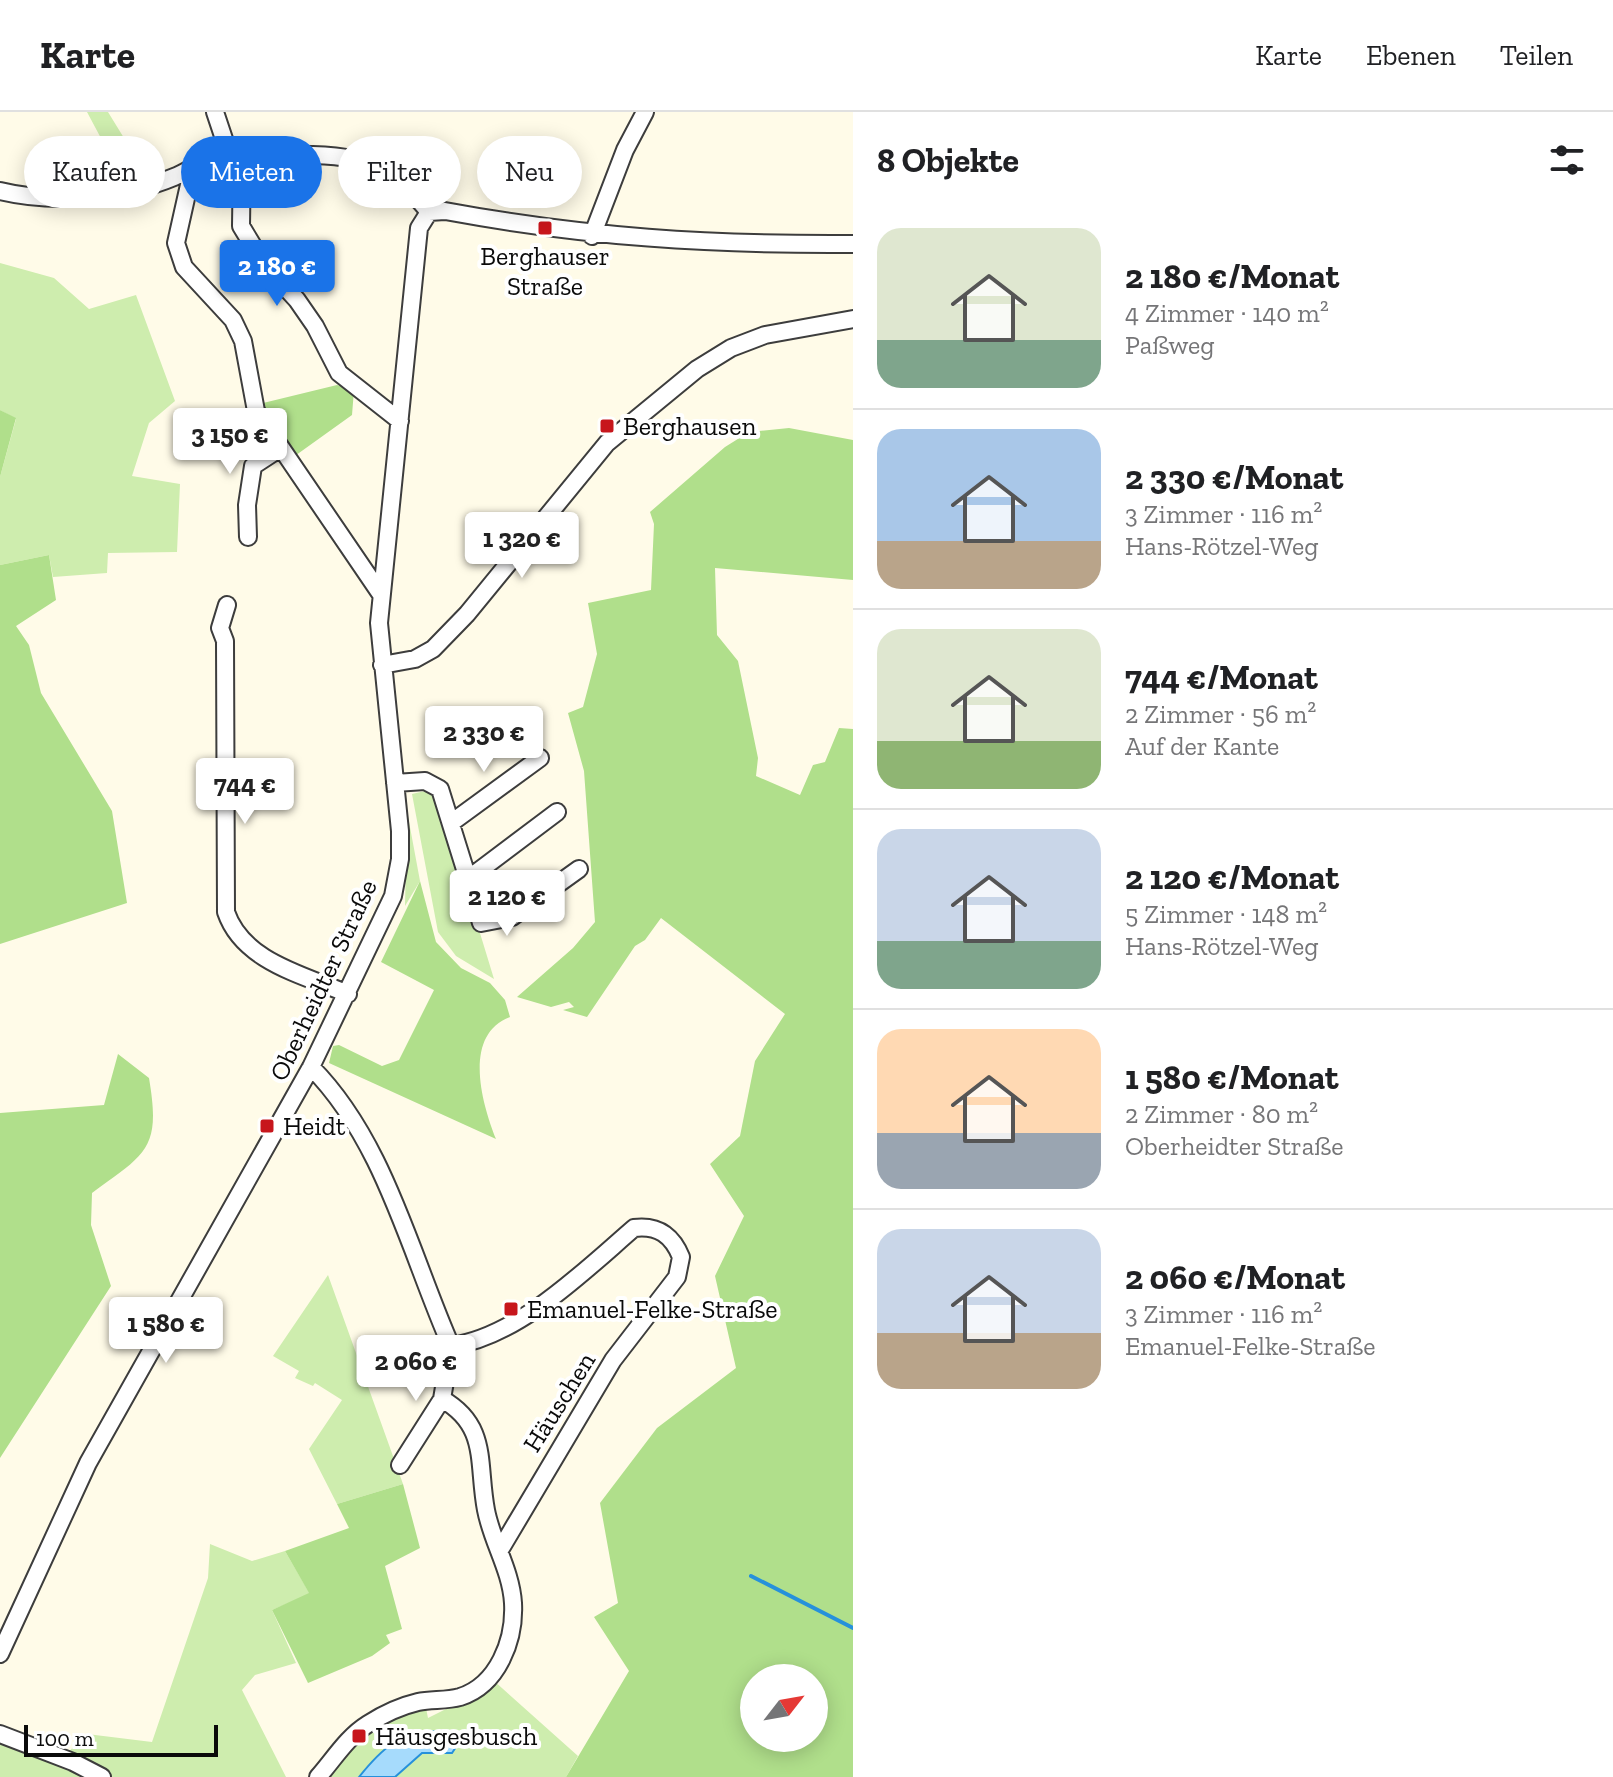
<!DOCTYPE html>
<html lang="de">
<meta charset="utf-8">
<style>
:root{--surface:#fff;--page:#f6f6f6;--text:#202124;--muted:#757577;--line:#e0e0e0;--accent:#1a73e8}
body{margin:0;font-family:"Zilla Slab",serif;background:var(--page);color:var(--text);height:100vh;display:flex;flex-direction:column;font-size:30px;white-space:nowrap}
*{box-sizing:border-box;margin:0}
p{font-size:26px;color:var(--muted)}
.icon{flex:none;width:44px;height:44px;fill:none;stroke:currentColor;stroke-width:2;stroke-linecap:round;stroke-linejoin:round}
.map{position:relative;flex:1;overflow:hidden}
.side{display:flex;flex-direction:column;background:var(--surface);width:760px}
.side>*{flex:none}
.banner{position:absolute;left:24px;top:24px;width:708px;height:72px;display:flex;gap:16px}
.needle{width:52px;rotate:59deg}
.tools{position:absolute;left:740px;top:1552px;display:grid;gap:16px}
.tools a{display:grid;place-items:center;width:88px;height:88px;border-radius:50%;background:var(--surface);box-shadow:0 4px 20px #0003;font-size:40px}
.scale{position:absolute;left:24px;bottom:20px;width:194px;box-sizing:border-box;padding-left:8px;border:4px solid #0a0a0a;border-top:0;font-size:22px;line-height:28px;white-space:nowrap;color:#0a0a0a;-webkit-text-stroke:6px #fff;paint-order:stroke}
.price{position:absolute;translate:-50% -68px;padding:0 18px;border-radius:8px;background:#fff;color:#222;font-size:26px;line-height:52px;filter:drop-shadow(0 2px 4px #0008)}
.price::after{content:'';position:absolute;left:50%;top:48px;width:24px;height:18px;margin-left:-12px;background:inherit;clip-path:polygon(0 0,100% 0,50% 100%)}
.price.active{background:var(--accent);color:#fff}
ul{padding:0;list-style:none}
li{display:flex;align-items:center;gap:24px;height:200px;padding:0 24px}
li+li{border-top:2px solid var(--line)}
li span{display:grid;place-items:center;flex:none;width:224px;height:160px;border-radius:24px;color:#555}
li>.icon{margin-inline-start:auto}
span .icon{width:96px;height:96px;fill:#fffc;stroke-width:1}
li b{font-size:34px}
h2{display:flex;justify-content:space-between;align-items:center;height:96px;padding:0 24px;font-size:34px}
.tag{padding:0 28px;border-radius:36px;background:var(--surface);box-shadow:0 4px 20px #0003;font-size:28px;line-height:72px}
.tag.active{background:var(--accent);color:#fff}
header{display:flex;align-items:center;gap:48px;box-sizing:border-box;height:112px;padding:0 40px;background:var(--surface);border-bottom:2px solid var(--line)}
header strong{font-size:38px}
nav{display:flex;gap:44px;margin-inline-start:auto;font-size:28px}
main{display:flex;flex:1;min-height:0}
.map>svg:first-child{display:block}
</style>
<header>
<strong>Karte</strong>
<nav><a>Karte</a><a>Ebenen</a><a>Teilen</a></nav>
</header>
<main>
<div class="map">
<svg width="853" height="1665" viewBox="0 0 853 1665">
<rect width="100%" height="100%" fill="#fffbe8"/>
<path fill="#ceedae" d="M 87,0 L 108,0 L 124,26 L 103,30 Z
M 0,151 L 54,166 L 89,197 L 136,183 L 175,289 L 149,311 L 132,364 L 180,372 L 177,440 L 108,441 L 107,461 L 53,465 L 49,443 L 0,453 L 0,365 L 16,307 L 0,298 Z
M 425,679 L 434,681 L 440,690 L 494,867 L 456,844 L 438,820 L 412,682 Z
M 407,699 L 420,769 L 405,794 Z
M 328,1163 L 403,1372 L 337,1392 L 309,1337 L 342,1288 L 315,1271 L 313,1274 L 295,1266 L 299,1259 L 273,1244 Z
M 210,1432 L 252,1449 L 285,1439 L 310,1482 L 272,1498 L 296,1551 L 255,1563 L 242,1578 L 286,1665 L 0,1665 L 0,1618 L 63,1645 L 87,1622 L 152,1630 L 208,1466 Z
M 493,1568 L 578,1644 L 566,1665 L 324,1665 L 360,1621 L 425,1591 L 428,1606 L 478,1581 Z"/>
<path fill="#b0df8b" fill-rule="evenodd" d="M 337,273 L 354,278 L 352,303 L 292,346 L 259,292 Z
M 0,298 L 16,306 L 0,365 Z
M 789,316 L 853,328 L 853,468 L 715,456 L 717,523 L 738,549 L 758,646 L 756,664 L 800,683 L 813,653 L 825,650 L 839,616 L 853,617 L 853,1665 L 566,1665 L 629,1559 L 594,1505 L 618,1491 L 600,1391 L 657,1316 L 736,1256 L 715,1164 L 744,1104 L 710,1052 L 740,1024 L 755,949 L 785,902 L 661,806 L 645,828 L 635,834 L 587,905 L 563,898 L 574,895 L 569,890 L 551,895 L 517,885 L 573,836 L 595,810 L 584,659 L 568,601 L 583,595 L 597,542 L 588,491 L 651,478 L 654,412 L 650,400 L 725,335 L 749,320 ZM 754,1566 L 814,1566 L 814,1626 L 754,1626 Z
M 49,443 L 56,488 L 16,514 L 29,533 L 41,581 L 112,699 L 127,791 L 0,832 L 0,453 Z
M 420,769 L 436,830 L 461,856 L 490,871 L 505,888 L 510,905 C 462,923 482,992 496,1027 L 329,951 L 333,934 L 339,933 L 382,954 L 399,948 L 434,878 L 381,850 Z
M 118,942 L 149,966 C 161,1037 147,1041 92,1081 L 91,1113 L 111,1174 L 0,1346 L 0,1001 L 104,993 Z
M 403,1372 L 420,1436 L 385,1454 L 402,1517 L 386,1523 L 390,1531 L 372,1544 L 308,1571 L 272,1498 L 309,1481 L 285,1439 L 349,1416 L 337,1392 Z"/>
<path fill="#a6dbfc" stroke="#2691db" stroke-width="2" d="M 438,1619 L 450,1625 L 456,1635 L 452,1641 L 422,1641 L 395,1665 L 359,1665 C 383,1635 399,1621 438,1619 Z"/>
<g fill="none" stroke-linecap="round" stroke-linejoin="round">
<path stroke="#2691db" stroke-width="4" d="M 751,1464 L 853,1516"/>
<defs>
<path id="minor" d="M 215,0 L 229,42
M 242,43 L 241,114 L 264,152 L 297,188 L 315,214 L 339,261 L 400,309
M 193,55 L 176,131 L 184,155 L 233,208 L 243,229 L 256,299 L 380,481
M 0,79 C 53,92 124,86 174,65 C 189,59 202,48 218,44 C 237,40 258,44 278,43 C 348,42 383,43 429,100
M 429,100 L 445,99 C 586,125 710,133 853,132
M 592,124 L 625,38 L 645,0
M 248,425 L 247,393 L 253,354 L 279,337
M 227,493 L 220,516 L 225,529 L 226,800 C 243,850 304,863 348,882
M 382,553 L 415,547 L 433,537 L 467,502 L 607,331 L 697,257 L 731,236 L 765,223 L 853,207
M 395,671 L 425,669 L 440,677 L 468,767 L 557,700
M 451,711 L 540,646
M 468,767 L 481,811 L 512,805 L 579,757
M 311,955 C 384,1028 410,1141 451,1234 C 518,1225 584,1159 634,1116 C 658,1113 672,1123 681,1145 L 677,1165 L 613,1248 L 500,1438
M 400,1353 L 442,1287 L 451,1234
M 0,1542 L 88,1351 L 311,955 L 393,784 L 400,747 L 400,719 L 379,511 L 419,116 L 429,100
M 0,1622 L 73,1650 L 102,1665
M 318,1665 C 334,1647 347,1625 368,1612 C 382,1603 401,1594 418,1590 C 431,1587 446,1589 460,1585 C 498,1573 515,1528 513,1491 C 511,1458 492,1430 486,1398 C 477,1351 489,1314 442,1287"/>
</defs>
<use href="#minor" stroke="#3d3d3d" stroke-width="20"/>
<use href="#minor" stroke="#fff" stroke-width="16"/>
</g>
<g fill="#c7161c" stroke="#fff" stroke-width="3">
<rect x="537" y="108" width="16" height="16" rx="4"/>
<rect x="599" y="306" width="16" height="16" rx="4"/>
<rect x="259" y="1006" width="16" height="16" rx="4"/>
<rect x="503" y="1189" width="16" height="16" rx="4"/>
<rect x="351" y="1616" width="16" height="16" rx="4"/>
</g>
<g text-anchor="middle" stroke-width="8" stroke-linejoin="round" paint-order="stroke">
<g font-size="26" fill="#0a0a0a" stroke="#fff" text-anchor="start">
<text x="545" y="153" text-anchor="middle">Berghauser<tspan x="545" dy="30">Straße</tspan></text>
<text x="623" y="323">Berghausen</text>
<text x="283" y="1023">Heidt</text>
<text x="527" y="1206">Emanuel-Felke-Straße</text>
<text x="375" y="1633">Häusgesbusch</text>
</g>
<g font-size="26" fill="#0a0a0a" stroke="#fff">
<text transform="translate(323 868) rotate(-65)" y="9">Oberheidter Straße</text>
<text transform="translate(559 1290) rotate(-58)" y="9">Häuschen</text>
</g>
</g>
</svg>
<div class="tools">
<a><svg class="needle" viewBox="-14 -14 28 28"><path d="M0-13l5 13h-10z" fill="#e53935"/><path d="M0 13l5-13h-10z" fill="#757577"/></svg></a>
</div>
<div class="scale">100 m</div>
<b class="price active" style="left:277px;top:196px">2 180 €</b>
<b class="price" style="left:230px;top:364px">3 150 €</b>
<b class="price" style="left:522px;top:468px">1 320 €</b>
<b class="price" style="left:484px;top:662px">2 330 €</b>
<b class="price" style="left:245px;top:714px">744 €</b>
<b class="price" style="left:507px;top:826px">2 120 €</b>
<b class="price" style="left:166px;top:1253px">1 580 €</b>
<b class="price" style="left:416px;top:1291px">2 060 €</b>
<div class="banner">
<a class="tag">Kaufen</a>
<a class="tag active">Mieten</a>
<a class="tag">Filter</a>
<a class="tag">Neu</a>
</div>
</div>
<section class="side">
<h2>8 Objekte<svg class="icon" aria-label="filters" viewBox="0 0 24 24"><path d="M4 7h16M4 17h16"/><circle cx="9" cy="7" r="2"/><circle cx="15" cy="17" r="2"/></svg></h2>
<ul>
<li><span style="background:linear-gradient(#dfe7d0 70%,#7fa58c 0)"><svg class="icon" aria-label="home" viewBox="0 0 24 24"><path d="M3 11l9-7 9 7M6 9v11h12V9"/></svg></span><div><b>2 180 €/Monat</b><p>4 Zimmer · 140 m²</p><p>Paßweg</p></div></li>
<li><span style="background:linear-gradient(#a9c7e8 70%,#b9a48a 0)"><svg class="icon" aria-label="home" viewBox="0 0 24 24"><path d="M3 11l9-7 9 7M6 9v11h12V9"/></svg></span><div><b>2 330 €/Monat</b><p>3 Zimmer · 116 m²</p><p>Hans-Rötzel-Weg</p></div></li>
<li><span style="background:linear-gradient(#dfe7d0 70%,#8fb573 0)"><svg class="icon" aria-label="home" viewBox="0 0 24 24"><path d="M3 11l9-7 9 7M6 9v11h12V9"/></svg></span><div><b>744 €/Monat</b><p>2 Zimmer · 56 m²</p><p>Auf der Kante</p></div></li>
<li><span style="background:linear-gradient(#c9d6e8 70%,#7fa58c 0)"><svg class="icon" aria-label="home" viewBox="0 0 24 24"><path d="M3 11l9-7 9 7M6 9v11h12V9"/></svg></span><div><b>2 120 €/Monat</b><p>5 Zimmer · 148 m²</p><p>Hans-Rötzel-Weg</p></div></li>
<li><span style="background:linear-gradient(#ffd9b3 65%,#9aa5b1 0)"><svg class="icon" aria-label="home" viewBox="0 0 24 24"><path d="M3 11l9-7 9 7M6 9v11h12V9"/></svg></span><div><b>1 580 €/Monat</b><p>2 Zimmer · 80 m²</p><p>Oberheidter Straße</p></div></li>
<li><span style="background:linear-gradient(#c9d6e8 65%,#b9a48a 0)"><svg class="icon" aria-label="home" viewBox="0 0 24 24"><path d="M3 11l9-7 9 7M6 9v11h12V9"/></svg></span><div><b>2 060 €/Monat</b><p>3 Zimmer · 116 m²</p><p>Emanuel-Felke-Straße</p></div></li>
</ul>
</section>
</main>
